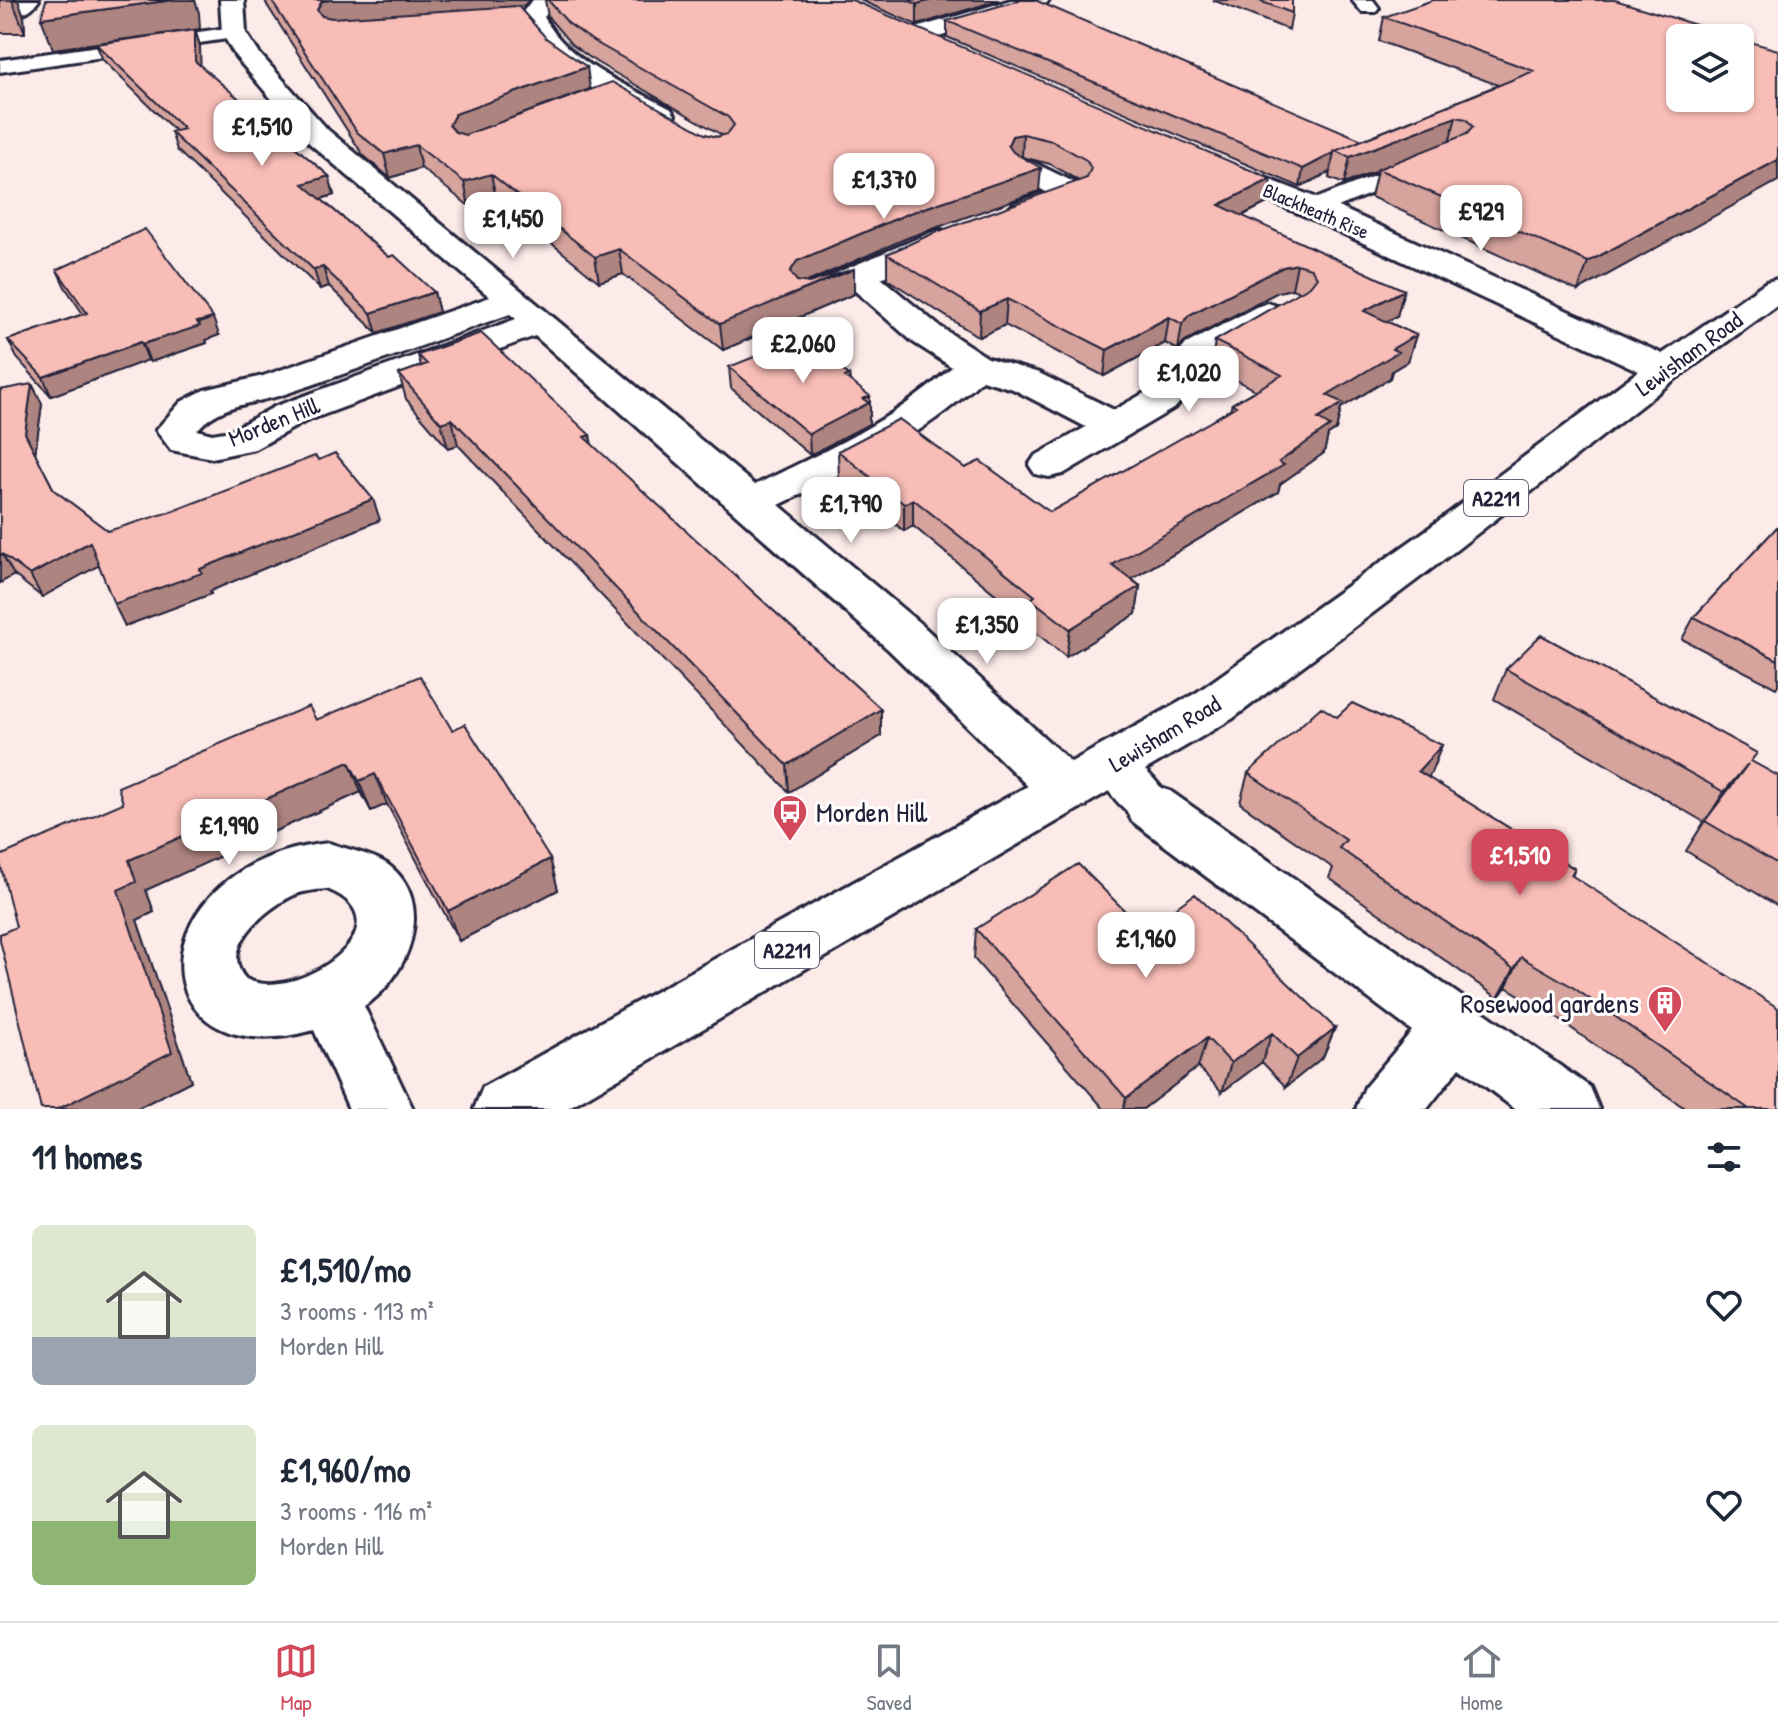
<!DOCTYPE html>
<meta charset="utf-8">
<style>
:root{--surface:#fff;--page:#f6f6f7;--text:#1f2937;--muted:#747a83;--line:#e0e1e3;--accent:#d1495b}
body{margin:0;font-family:"Patrick Hand",sans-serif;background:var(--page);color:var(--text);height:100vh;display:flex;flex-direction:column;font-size:30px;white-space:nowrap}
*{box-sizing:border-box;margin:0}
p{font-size:26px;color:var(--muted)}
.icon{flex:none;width:44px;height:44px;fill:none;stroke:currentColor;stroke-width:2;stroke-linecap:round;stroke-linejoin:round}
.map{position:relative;height:1109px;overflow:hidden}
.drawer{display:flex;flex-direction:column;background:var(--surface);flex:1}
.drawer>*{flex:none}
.buttons{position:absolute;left:1666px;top:24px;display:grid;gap:16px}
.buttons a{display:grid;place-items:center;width:88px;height:88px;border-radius:12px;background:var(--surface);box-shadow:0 2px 6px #0004;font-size:40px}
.price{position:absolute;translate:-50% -68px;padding:0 18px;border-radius:16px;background:#fff;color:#222;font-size:26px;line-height:52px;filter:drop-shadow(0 2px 4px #0008)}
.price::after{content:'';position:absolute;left:50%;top:48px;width:24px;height:18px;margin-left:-12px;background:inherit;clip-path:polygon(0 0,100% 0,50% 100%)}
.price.on{background:var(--accent);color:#fff}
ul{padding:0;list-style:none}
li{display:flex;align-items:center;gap:24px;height:200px;padding:0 32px}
li span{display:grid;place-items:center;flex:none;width:224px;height:160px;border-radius:12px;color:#555}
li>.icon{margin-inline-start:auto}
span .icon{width:96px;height:96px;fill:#fffc;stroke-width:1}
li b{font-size:34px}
h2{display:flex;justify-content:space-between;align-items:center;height:96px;padding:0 32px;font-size:34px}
.tab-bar{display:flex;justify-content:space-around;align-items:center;height:112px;border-top:2px solid var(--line);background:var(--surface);font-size:22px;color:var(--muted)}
.tab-bar a{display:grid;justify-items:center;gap:4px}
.tab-bar .on{color:var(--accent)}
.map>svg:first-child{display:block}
</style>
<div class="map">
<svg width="1778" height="1109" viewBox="0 0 1778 1109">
<rect width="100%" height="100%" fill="#fdebe9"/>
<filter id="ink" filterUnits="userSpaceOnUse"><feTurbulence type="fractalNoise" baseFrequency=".0125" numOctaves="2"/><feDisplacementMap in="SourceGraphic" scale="16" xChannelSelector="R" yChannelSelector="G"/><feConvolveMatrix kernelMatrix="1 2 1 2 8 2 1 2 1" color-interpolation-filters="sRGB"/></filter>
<g filter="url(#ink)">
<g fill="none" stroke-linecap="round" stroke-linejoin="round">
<defs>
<path id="lane" d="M 1352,0 L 1373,0 L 1379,8 L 1376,12 L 1362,12 Z
M 234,27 L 244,33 L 241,37 L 0,72 L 0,60 Z
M 1420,158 L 1429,160 L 1432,165 L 1429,170 L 1323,213 L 1305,213 L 1301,208 L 1305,203 Z
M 1113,750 C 1137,757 1161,784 1173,806 L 1166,818 C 1160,820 1154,823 1147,822 C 1126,818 1102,784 1092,766 L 1098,754 Z"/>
<path id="street" d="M 13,0 L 39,0 C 31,11 23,16 10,13 L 6,8 Z
M 220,0 L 244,0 L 246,33 L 259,53 L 328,130 L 755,485 C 827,450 892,422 952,367 L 913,342 L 854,290 L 811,306 L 799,303 L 794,296 L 799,289 L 930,233 L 941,230 L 952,233 L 957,240 L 952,247 L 881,278 L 939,326 L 988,358 L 1039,373 L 1114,410 L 1148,391 L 1186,344 L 1256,307 L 1268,303 L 1280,307 L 1286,314 L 1280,321 L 1212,360 L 1176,407 L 1063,474 L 1049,477 L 1035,474 L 1029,465 L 1035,456 L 1086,427 L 1013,389 L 982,380 C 920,439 854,468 779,505 L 923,626 L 1086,776 L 1093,791 L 1086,806 L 1067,812 L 1048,806 L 889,650 L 535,336 L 304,422 L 255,449 L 212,458 L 171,450 L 156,430 L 181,402 L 204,390 L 263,376 L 490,297 L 308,142 L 236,57 L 222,33 ZM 510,314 L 516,319 L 276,406 L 230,431 L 212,434 L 197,430 C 222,402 252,405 285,394 C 361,369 435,340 510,314 Z
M 533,0 L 559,0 L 544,17 C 568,63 627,85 671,109 L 675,115 L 671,121 L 661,123 L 651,121 C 602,93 545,69 519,16 Z
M 1011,0 L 1049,0 L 1045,5 L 915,44 L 906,41 L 902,36 L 906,31 Z
M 1024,158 L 1082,186 L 1086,193 L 1082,200 C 1061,207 1036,222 1014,217 L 1009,210 L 1014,203 L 1046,192 L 1013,173 L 1009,167 L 1013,161 Z
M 1216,159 L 1325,201 L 1678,361 L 1684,369 L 1678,377 L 1665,380 L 1652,377 L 1303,215 L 1205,174 L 1201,168 L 1205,162 Z
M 1151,785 L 1170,791 L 1590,1087 L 1599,1109 L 1515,1109 L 1460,1067 L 1427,1109 L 1356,1109 L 1365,1087 L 1412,1031 L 1132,821 L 1124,806 L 1132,791 Z
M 329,843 C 346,849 372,854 387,864 C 438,901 409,978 364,1006 L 413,1109 L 349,1109 L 314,1030 C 136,1080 133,863 329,843 ZM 327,889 C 413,923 296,1005 246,979 C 218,950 264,910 290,897 C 301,891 315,890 327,889 Z"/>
<path id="primary" d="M 1778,279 L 1778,305 L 1678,377 L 1455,551 L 1232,719 L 566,1109 L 474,1109 L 483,1087 L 1196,693 L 1425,531 L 1652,361 L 1766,282 Z"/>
</defs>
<use href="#lane" stroke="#22223b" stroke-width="6"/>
<use href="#street" stroke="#22223b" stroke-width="6"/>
<use href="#primary" stroke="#22223b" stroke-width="6"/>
<use href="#lane" fill="#fff" fill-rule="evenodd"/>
<use href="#street" fill="#fff" fill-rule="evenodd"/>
<use href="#primary" fill="#fff" fill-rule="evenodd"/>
</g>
<path fill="#d6a39d" stroke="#22223b" stroke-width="2" d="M 0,0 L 18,0 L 24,16 L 25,33 L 0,33 Z
M 265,0 L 530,0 L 523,6 L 516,7 L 590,89 L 509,119 L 705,134 L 717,137 L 722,135 L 596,62 L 571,44 L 548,17 L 545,0 L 852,0 L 1267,203 L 1242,216 L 1404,290 L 1397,316 L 1386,321 L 1416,335 L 1408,361 L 1392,371 L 1390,378 L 1341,408 L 1336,430 L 1328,435 L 1324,453 L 1280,484 L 1278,492 L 1132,579 L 1140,586 L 1136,614 L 1066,657 L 1029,627 L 1029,622 L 913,526 L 904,531 L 839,479 L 838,451 L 965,468 L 1050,512 L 1210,422 L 1230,409 L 1232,404 L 1255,390 L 1211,367 L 1215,341 L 1300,292 L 1292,289 L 1278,292 L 1185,341 L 1178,350 L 1165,343 L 1104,376 L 1005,325 L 979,337 L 887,279 L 887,254 L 1079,181 L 1050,164 L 1022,157 L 1039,191 L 907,238 L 806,283 L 809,283 L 854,269 L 854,294 L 723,350 L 623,274 L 599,282 L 496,198 L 469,206 L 421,168 L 390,178 L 363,155 L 267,5 Z
M 860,0 L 999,0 L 917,25 Z
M 1213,0 L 1292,0 L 1292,13 L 1289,30 Z
M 1384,17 L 1738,38 L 1578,291 L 1371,197 L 1377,171 L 1344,184 L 1329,178 L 1330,172 L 1300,187 L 947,37 L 947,21 L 1362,140 L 1498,85 L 1379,41 Z
M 195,30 L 200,46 L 200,66 L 329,176 L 334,195 L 321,199 L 389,257 L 434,292 L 439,312 L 377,333 L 329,286 L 320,289 L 177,150 L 171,132 L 175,131 L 103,60 L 96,44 Z
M 57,270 L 219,335 L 206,340 L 207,343 L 150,362 L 148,360 L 51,396 L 17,358 L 8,340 L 83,314 L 65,287 Z
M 418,355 L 592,445 L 881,709 L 881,736 L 789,792 L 458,445 L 448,448 L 406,399 L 399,374 L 421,366 Z
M 729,367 L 849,375 L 850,381 L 870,416 L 869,417 L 869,424 L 810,455 L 731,388 Z
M 32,384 L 42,404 L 35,454 L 54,490 L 108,531 L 380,520 L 210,591 L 211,594 L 125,626 L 99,565 L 42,597 L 14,575 L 0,583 L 0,390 Z
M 1778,526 L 1778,685 L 1776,688 L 1682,639 L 1694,617 Z
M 1506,669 L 1752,762 L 1778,776 L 1778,906 L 1686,851 L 1704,822 L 1494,699 Z
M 1337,717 L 1442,745 L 1430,775 L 1428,778 L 1575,869 L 1572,876 L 1778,1109 L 1686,1109 L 1554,1016 L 1506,987 L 1498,998 L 1329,878 L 1333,868 L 1240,803 L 1248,773 Z
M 316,720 L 452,730 L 550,859 L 558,890 L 459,941 L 387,804 L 371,811 L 361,792 L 146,890 L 154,912 L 137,920 L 191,1081 L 136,1109 L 41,1109 L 16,927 Z
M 976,929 L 1144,930 L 1335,1028 L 1323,1057 L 1286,1087 L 1262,1062 L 1222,1092 L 1198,1067 L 1143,1109 L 1104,1109 L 974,959 Z"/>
<path fill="#ae8480" stroke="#22223b" stroke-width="2" d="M 12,0 L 18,0 L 24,16 L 25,33 Z
M 173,0 L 195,0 L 199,13 L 200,29 L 53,49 L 41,18 Z
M 330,0 L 530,0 L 523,6 L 327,21 L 322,31 L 317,10 L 322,1 Z
M 932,0 L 999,0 L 917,25 L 917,4 Z
M 195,30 L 200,46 L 201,78 L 195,61 Z
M 587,67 L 590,89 L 460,137 L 449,125 L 455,114 Z
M 1456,117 L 1449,143 L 1378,169 L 1377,171 L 1344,184 L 1350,157 Z
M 1023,134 L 1022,157 L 1006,169 L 1008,145 L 1012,136 Z
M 416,145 L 421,168 L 390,178 L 384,154 Z
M 1334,153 L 1330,172 L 1300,187 L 1303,169 Z
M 1778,160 L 1778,181 L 1578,291 L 1588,262 Z
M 1041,168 L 1039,191 L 907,238 L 798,286 L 794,294 L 854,269 L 854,294 L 723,350 L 720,324 L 790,272 L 797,261 L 907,214 Z
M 491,174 L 496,198 L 469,206 L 464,182 Z
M 329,176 L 334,195 L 309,202 L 303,184 Z
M 1271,179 L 1267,203 L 1214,229 L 1219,205 Z
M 619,249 L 623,274 L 599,282 L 595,257 Z
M 1297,264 L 1292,289 L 1278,292 L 1185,341 L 1178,350 L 1182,324 L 1189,315 L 1283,267 Z
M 323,267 L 329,286 L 320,289 L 314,270 Z
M 1404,290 L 1397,316 L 1358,337 L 1364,311 Z
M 434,292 L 439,312 L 377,333 L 371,313 Z
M 1007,299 L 1005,325 L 979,337 L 980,311 Z
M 1169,317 L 1165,343 L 1104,376 L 1107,350 Z
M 213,318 L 219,335 L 206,340 L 207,343 L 150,362 L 143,344 Z
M 1416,335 L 1408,361 L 1392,371 L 1390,378 L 1341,408 L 1336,430 L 1328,435 L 1324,453 L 1280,484 L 1278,492 L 1108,593 L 1112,565 L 1279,462 L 1318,419 L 1327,395 L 1392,349 Z
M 141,342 L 148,360 L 51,396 L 43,377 Z
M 32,384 L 42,404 L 35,454 L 25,433 Z
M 870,396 L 870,416 L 869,417 L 869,424 L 810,455 L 809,434 L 863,399 Z
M 452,419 L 458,445 L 448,448 L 441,423 Z
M 590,435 L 595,460 L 584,437 Z
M 373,499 L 380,520 L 210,591 L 211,594 L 125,626 L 114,604 Z
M 913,499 L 913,526 L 904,531 L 904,504 Z
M 90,542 L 101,564 L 42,597 L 30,575 Z
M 2,554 L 14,575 L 0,583 L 0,555 Z
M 1140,586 L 1136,614 L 1066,657 L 1070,629 Z
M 881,709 L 881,736 L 789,792 L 787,765 Z
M 1442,745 L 1430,775 L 1406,802 L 1418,771 Z
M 349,762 L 361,792 L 146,890 L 154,912 L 137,920 L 191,1081 L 136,1109 L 58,1109 L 118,890 L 129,860 Z
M 1748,764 L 1730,794 L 1705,822 L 1724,792 Z
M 375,774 L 387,804 L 371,811 L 359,781 Z
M 550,859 L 558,890 L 459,941 L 448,911 Z
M 1521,957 L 1506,987 L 1498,998 L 1514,969 Z
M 1335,1028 L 1323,1057 L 1286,1087 L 1297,1058 Z
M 1272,1033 L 1262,1062 L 1222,1092 L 1231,1063 Z
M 1207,1038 L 1198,1067 L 1143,1109 L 1123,1109 L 1126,1098 Z"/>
<path fill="#f9bdb7" stroke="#22223b" stroke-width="2" d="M 46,0 L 173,0 L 41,18 Z
M 271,0 L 330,0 L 322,1 L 317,10 L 322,16 L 332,18 L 518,6 L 546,38 L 587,67 L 455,114 L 449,125 L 455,132 L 465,135 L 612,82 L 705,134 L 717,137 L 727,134 L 734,125 L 728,117 L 593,41 L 568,23 L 548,0 L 852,0 L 1271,179 L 1219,205 L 1404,290 L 1364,311 L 1416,335 L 1392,349 L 1398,352 L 1327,395 L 1343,403 L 1318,419 L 1330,426 L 1279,462 L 1284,465 L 1112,565 L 1140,586 L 1070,629 L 1031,599 L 1035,596 L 913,499 L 904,504 L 838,451 L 899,419 L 965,468 L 980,461 L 1050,512 L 1210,422 L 1236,406 L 1232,404 L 1282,375 L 1215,341 L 1310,286 L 1317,277 L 1311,268 L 1297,264 L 1283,267 L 1189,315 L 1182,324 L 1169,317 L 1107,350 L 1007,299 L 980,311 L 887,254 L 934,233 L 1087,178 L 1091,168 L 1086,160 L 1052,141 L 1023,134 L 1012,136 L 1008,145 L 1013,152 L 1041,168 L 907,214 L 797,261 L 790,272 L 797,281 L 809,283 L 854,269 L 720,324 L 619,249 L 595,257 L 491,174 L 464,182 L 416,145 L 384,154 L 357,132 Z
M 907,0 L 932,0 L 917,4 Z
M 1020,0 L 1035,0 L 1362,140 L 1335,151 L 1334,153 L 1303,169 L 947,21 Z
M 1257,0 L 1292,0 L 1292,13 Z
M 1433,0 L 1615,0 L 1738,38 L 1680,38 L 1680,98 L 1740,98 L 1740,39 L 1778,50 L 1778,160 L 1588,262 L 1378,169 L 1467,134 L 1473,127 L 1466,119 L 1456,117 L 1350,157 L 1335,151 L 1534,71 L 1384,17 Z
M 195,30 L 195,61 L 329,176 L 303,184 L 389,257 L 394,255 L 434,292 L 371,313 L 323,267 L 314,270 L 171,132 L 184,129 L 96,44 Z
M 145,229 L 213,318 L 197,322 L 200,326 L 143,344 L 141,342 L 43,377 L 8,340 L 87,313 L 57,270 Z
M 481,333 L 590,435 L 584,437 L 881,709 L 787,765 L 452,419 L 441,423 L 399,374 L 427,364 L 418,355 Z
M 799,339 L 849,375 L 845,377 L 870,396 L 863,399 L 869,403 L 809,434 L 729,367 Z
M 32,384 L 25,433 L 54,490 L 108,531 L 173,511 L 315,456 L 319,460 L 335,453 L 373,499 L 200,569 L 202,573 L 114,604 L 90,542 L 30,575 L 2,554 L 0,555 L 0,390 Z
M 1778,526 L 1778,660 L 1694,617 Z
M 1541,635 L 1757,753 L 1751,761 L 1778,776 L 1778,864 L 1705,821 L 1748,764 L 1724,792 L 1506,669 Z
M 420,676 L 452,730 L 465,724 L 550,859 L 448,911 L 375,774 L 359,781 L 349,762 L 129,860 L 136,882 L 118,890 L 172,1052 L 58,1109 L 41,1109 L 0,940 L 0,934 L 16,927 L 0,863 L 0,856 L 123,803 L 118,787 L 309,706 L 316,720 Z
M 1352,703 L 1442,745 L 1418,771 L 1575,869 L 1571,875 L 1778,1008 L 1778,1109 L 1749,1109 L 1571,986 L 1521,957 L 1514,969 L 1339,848 L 1346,840 L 1248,773 L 1321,707 L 1337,717 Z
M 1078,864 L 1144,930 L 1195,894 L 1335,1028 L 1297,1058 L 1272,1033 L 1231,1063 L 1207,1038 L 1126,1098 L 976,929 Z"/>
</g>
<defs>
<symbol id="bus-pin" viewBox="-11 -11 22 30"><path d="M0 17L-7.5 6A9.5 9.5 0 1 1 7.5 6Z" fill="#d1495b" stroke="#fff"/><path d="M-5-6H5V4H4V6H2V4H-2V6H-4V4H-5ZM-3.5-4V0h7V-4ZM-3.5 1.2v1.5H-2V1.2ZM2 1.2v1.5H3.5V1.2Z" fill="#fff"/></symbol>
<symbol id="building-pin" viewBox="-11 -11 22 30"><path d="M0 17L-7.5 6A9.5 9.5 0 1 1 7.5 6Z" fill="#d1495b" stroke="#fff"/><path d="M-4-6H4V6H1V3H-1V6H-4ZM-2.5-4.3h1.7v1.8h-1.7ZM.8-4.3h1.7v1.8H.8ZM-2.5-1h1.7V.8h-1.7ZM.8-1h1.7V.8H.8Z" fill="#fff"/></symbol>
</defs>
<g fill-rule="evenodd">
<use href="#bus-pin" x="770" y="792" width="40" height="54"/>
<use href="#building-pin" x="1645" y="983" width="40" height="54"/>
</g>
<g text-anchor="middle" stroke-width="6" stroke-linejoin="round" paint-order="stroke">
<g font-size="20" fill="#22223b" stroke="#fff">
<text transform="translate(1316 211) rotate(23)" y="7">Blackheath Rise</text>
</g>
<g fill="#fff" stroke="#646476" stroke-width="2">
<rect x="1464" y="480" width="64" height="36" rx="6"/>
<rect x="755" y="932" width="64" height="36" rx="6"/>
</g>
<g font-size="22" font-weight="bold" fill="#22223b">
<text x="1496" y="506">A2211</text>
<text x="787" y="958">A2211</text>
</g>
<g font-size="24" fill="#22223b" stroke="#fff">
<text transform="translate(1689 354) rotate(-36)" y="8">Lewisham Road</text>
<text transform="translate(274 422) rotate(-22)" y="8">Morden Hill</text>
<text transform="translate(1165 734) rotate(-31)" y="8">Lewisham Road</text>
</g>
<g font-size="28" fill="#22223b" stroke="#fff" text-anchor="start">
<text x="816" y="822">Morden Hill</text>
<text x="1639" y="1013" text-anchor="end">Rosewood gardens</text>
</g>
</g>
</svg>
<div class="buttons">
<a><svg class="icon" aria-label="layers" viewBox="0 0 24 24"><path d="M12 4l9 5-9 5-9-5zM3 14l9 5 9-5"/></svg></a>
</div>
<b class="price" style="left:262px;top:168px">£1,510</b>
<b class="price" style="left:884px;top:221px">£1,370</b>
<b class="price" style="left:1481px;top:253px">£929</b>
<b class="price" style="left:513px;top:260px">£1,450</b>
<b class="price" style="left:803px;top:385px">£2,060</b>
<b class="price" style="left:1189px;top:414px">£1,020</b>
<b class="price" style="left:851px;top:545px">£1,790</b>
<b class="price" style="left:987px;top:666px">£1,350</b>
<b class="price" style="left:229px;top:867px">£1,990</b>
<b class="price on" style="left:1520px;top:897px">£1,510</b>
<b class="price" style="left:1146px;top:980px">£1,960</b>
</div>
<section class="drawer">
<h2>11 homes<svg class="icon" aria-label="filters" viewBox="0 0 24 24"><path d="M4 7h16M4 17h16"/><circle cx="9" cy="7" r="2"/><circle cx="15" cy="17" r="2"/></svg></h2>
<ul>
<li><span style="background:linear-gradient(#dfe7d0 70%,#9aa5b1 0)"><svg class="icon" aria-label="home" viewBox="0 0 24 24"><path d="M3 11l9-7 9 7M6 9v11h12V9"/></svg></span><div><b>£1,510/mo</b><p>3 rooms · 113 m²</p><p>Morden Hill</p></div><svg class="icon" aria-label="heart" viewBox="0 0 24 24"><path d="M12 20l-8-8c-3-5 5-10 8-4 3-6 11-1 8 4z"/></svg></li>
<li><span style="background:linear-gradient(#dfe7d0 60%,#8fb573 0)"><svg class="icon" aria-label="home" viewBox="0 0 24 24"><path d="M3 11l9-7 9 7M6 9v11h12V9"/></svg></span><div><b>£1,960/mo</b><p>3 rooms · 116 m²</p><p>Morden Hill</p></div><svg class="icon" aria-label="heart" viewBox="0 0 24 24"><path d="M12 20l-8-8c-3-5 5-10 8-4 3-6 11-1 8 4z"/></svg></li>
</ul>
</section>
<nav class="tab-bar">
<a class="on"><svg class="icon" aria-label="map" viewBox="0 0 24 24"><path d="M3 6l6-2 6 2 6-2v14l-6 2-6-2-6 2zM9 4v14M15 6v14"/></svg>Map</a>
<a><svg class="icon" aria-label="saved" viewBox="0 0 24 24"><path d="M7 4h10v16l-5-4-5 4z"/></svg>Saved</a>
<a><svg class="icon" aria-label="home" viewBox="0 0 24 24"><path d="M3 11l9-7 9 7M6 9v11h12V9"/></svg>Home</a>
</nav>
